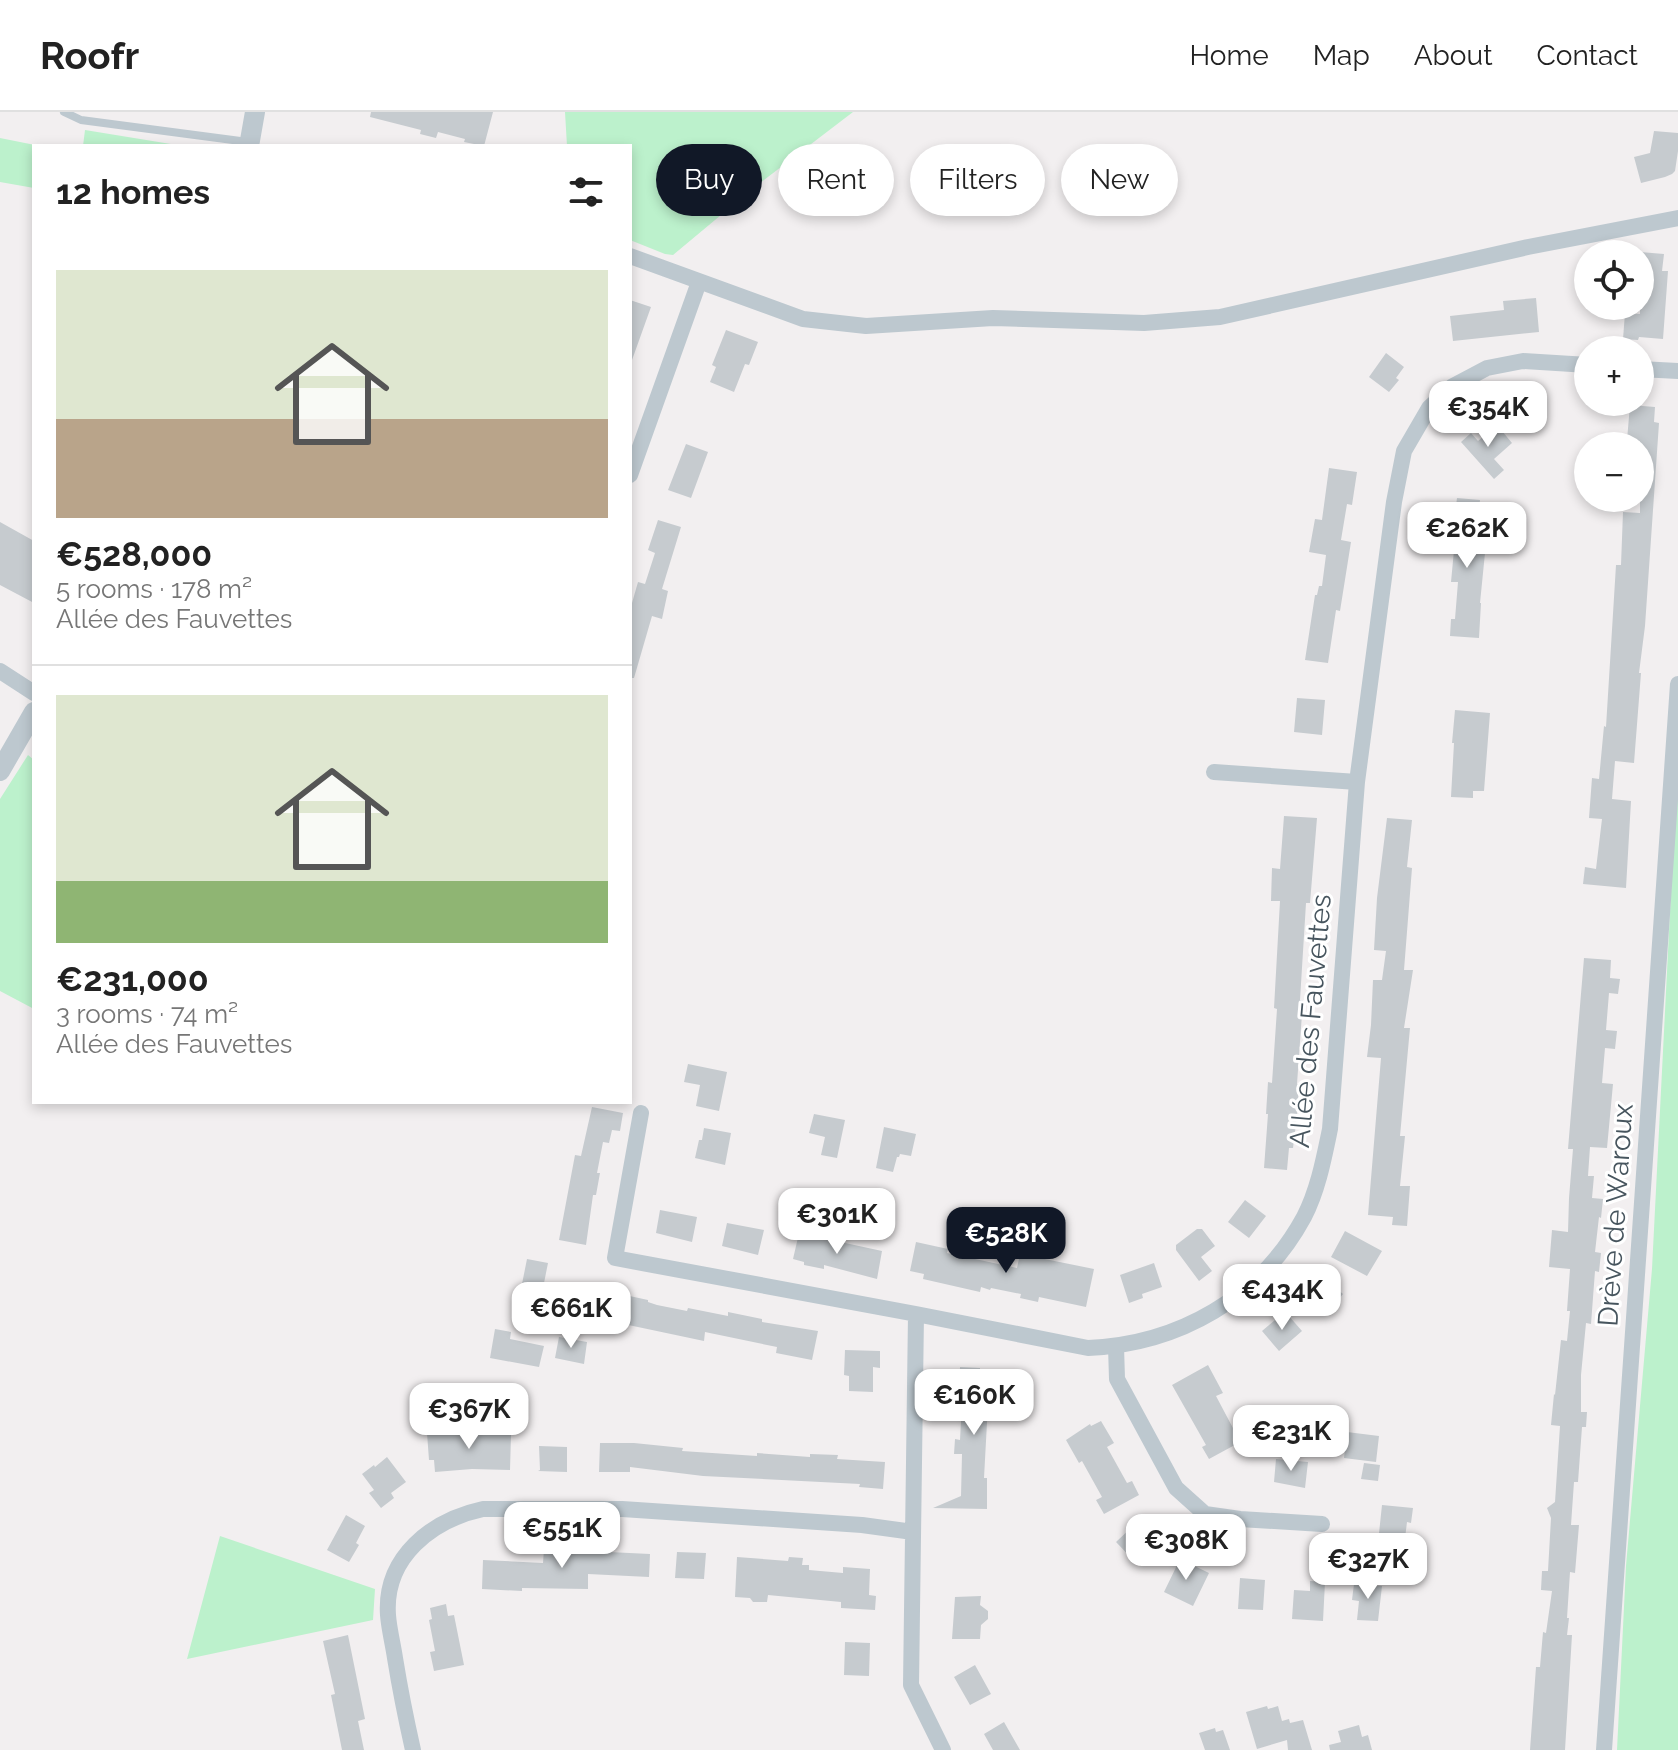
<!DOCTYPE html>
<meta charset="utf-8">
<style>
:root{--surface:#fff;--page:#f6f6f6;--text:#222;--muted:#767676;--line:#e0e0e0;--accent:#111827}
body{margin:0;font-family:Raleway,sans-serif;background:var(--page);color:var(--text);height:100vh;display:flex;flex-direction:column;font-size:30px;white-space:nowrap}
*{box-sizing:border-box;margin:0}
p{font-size:26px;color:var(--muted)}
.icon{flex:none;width:44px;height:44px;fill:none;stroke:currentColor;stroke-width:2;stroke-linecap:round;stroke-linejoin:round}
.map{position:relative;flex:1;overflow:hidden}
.sheet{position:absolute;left:32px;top:32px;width:600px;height:960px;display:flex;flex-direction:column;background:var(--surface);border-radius:0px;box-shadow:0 4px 12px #0003}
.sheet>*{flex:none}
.guide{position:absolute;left:656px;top:32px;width:760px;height:72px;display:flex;gap:16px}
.fabs{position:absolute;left:1574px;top:128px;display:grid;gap:16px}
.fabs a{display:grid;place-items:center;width:80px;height:80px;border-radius:50%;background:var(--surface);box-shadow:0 4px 12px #0003;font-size:40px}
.price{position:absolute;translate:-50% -68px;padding:0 18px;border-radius:16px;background:#fff;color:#222;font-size:26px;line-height:52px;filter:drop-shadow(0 2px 4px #0008)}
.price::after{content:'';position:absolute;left:50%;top:48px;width:24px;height:18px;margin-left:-12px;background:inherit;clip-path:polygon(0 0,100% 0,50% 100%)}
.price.on{background:var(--accent);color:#fff}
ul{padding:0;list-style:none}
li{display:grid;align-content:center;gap:16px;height:424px;padding:0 24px}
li+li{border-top:2px solid var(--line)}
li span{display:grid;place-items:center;height:248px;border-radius:0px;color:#555}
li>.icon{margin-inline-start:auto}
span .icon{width:144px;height:144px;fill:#fffc;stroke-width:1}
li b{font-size:34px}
h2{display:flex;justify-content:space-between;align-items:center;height:96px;padding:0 24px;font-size:34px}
.pill{padding:0 28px;border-radius:36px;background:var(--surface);box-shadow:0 4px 12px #0003;font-size:28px;line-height:72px}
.pill.on{background:var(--accent);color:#fff}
header{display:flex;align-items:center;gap:48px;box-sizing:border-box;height:112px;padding:0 40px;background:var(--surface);border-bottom:2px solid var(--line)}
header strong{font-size:38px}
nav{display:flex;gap:44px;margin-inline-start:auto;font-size:28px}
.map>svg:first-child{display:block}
</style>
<header>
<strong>Roofr</strong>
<nav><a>Home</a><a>Map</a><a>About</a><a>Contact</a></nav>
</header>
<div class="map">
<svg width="1678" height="1638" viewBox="0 0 1678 1638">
<rect width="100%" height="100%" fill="#f2eff0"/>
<path fill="#bcf1cc" d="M 565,0 L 853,0 L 751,78 L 673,143 L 665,142 L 630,128 L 630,34 L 567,34 Z
M 85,18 L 183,34 L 83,34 Z
M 0,26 L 40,34 L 34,34 L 34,76 L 0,70 Z
M 1678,642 L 1678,1638 L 1617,1638 L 1626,1454 L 1652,1157 Z
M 28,643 L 34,648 L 34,897 L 0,879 L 0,687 Z
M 220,1424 L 375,1477 L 373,1508 L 187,1547 Z"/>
<path fill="#c6cbcf" d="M 371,0 L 493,0 L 484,34 L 464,30 L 465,27 L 438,20 L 436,26 L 420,22 L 421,18 L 370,5 Z
M 1654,19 L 1678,21 L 1678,39 L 1675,59 L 1672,62 L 1665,65 L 1641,71 L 1634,45 L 1650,41 Z
M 1640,140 L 1664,142 L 1662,159 L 1668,159 L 1663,227 L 1639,225 L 1638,228 L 1623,227 L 1625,201 L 1640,202 Z
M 1536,186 L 1539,220 L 1453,229 L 1450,204 L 1504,198 L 1503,189 Z
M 630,188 L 651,195 L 632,248 L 630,248 Z
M 726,218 L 758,230 L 749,253 L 745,252 L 734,280 L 710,270 L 716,255 L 712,253 Z
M 1386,241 L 1404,255 L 1396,266 L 1399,268 L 1389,280 L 1369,265 Z
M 1630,293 L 1655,295 L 1654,310 L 1659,311 L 1645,514 L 1639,561 L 1641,561 L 1634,651 L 1615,649 L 1612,687 L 1631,689 L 1626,776 L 1583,772 L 1585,755 L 1596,757 L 1602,707 L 1589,706 L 1592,666 L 1599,667 L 1604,614 L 1606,615 L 1616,453 L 1621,453 L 1623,400 L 1640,401 L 1640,329 L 1627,328 Z
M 1497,313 L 1512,331 L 1494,347 L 1504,358 L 1494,367 L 1461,330 L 1471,321 L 1478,329 Z
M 686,332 L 708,340 L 691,386 L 668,378 Z
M 1329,356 L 1357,360 L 1352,393 L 1347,392 L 1341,428 L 1351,430 L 1340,499 L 1336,498 L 1328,551 L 1305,548 L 1315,483 L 1317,483 L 1319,474 L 1322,474 L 1326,443 L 1309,440 L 1315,407 L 1322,408 Z
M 1457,386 L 1480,388 L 1475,440 L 1485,441 L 1480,491 L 1481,491 L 1479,526 L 1450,524 L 1451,507 L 1455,507 L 1458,470 L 1451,470 L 1456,417 L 1453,417 Z
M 658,408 L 681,415 L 662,477 L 668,479 L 662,507 L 652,504 L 634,566 L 630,566 L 630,491 L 632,491 L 638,470 L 645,472 L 655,441 L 648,438 Z
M 0,410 L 34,429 L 34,491 L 0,473 Z
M 1297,586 L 1325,588 L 1322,623 L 1294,620 Z
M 1455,598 L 1490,601 L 1484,679 L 1473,679 L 1473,686 L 1451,685 L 1454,631 L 1452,631 Z
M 1284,704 L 1317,706 L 1310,791 L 1306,791 L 1300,888 L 1303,888 L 1297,972 L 1299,972 L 1297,1004 L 1293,1036 L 1289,1036 L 1287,1058 L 1264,1056 L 1268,1002 L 1266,1002 L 1268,970 L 1272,971 L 1277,897 L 1274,896 L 1280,789 L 1271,789 L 1272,756 L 1280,757 Z
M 1387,706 L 1412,708 L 1407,755 L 1412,756 L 1404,858 L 1413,858 L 1404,916 L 1410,916 L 1400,1024 L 1405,1024 L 1400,1074 L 1410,1074 L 1407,1114 L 1392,1113 L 1393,1105 L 1368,1103 L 1381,946 L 1367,945 L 1371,913 L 1373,868 L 1382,868 L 1386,839 L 1374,838 L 1377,786 Z
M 1584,846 L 1611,848 L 1610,866 L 1620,867 L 1618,882 L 1609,881 L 1606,918 L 1617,919 L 1615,937 L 1605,936 L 1602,971 L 1613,972 L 1607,1036 L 1590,1035 L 1588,1064 L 1594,1064 L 1592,1086 L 1603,1087 L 1601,1106 L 1599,1105 L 1595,1140 L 1601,1141 L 1599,1160 L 1595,1159 L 1591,1212 L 1586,1211 L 1581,1263 L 1581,1300 L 1587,1300 L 1586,1315 L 1582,1315 L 1578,1370 L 1574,1370 L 1571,1413 L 1579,1413 L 1575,1461 L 1570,1460 L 1567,1506 L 1569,1506 L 1567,1523 L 1572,1523 L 1565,1638 L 1530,1638 L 1536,1555 L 1540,1555 L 1543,1520 L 1546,1521 L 1552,1479 L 1541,1478 L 1542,1459 L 1548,1459 L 1551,1406 L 1547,1396 L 1555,1390 L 1560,1314 L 1551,1313 L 1554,1282 L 1555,1283 L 1561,1228 L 1567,1229 L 1570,1199 L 1567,1199 L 1570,1157 L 1549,1155 L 1552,1118 L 1568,1120 L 1569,1086 L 1573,1037 L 1568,1037 Z
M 688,952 L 727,960 L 719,999 L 696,994 L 700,973 L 684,970 Z
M 592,995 L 623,1001 L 620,1019 L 612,1018 L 609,1031 L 603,1030 L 597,1061 L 600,1061 L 596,1083 L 593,1083 L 586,1133 L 559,1128 L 575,1043 L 581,1044 Z
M 814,1002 L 845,1008 L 837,1046 L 821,1043 L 825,1025 L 809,1021 Z
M 884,1015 L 916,1022 L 911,1044 L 900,1042 L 899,1045 L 897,1045 L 893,1060 L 876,1056 Z
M 704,1016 L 731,1021 L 725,1053 L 695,1046 L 699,1028 L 702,1028 Z
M 1245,1088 L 1266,1104 L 1249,1126 L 1228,1110 Z
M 660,1098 L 697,1105 L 692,1130 L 656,1121 Z
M 727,1111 L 764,1118 L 758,1143 L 722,1134 Z
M 1197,1117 L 1202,1117 L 1215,1134 L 1201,1145 L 1212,1159 L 1199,1169 L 1176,1138 L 1176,1133 Z
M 1345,1119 L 1382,1139 L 1367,1164 L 1331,1145 Z
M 799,1121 L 882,1139 L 877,1167 L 824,1153 L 824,1157 L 804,1153 L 804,1150 L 793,1147 Z
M 916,1130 L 948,1137 L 947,1141 L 1017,1156 L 1020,1142 L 1094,1157 L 1086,1195 L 1039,1185 L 1038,1190 L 1020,1186 L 1021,1182 L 991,1176 L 990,1178 L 981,1175 L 980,1180 L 923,1167 L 924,1162 L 910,1159 Z
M 527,1147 L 548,1151 L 540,1191 L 519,1187 Z
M 1154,1151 L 1162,1175 L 1142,1182 L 1143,1186 L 1129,1191 L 1120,1163 Z
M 1323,1165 L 1343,1182 L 1324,1204 L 1304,1187 Z
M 625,1183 L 648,1188 L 648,1190 L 657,1193 L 687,1199 L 688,1196 L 728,1204 L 728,1200 L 762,1207 L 762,1210 L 818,1219 L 812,1248 L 776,1241 L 777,1235 L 705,1220 L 704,1229 L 619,1211 Z
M 1288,1203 L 1302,1219 L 1279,1239 L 1262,1219 L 1275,1208 L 1278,1212 Z
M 495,1217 L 511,1220 L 510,1227 L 544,1234 L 539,1255 L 490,1246 Z
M 559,1225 L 587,1230 L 584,1252 L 555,1246 Z
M 845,1238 L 880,1239 L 880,1256 L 873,1255 L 873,1280 L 849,1279 L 849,1264 L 844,1263 Z
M 1208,1253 L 1223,1281 L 1216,1284 L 1234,1318 L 1238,1316 L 1244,1328 L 1209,1347 L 1202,1335 L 1206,1333 L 1172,1273 Z
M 960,1255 L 980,1256 L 980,1265 L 1001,1265 L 1000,1292 L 988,1292 L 984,1366 L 987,1366 L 987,1397 L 933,1396 L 961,1384 L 962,1342 L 954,1342 L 955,1327 L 960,1328 L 962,1291 L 959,1291 Z
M 1101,1309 L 1114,1331 L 1107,1335 L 1127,1371 L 1132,1369 L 1139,1383 L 1104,1402 L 1096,1388 L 1102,1385 L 1082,1349 L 1079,1351 L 1066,1328 L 1090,1312 L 1091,1314 Z
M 461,1318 L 461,1321 L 511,1323 L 510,1358 L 472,1357 L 435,1360 L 434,1348 L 429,1348 L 427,1321 Z
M 1347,1320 L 1379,1324 L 1376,1350 L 1344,1346 Z
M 600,1331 L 634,1331 L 683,1336 L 682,1339 L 757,1344 L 757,1341 L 810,1345 L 810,1342 L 838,1343 L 837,1347 L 885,1350 L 883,1377 L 859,1375 L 860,1372 L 703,1364 L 630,1355 L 630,1360 L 599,1360 Z
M 539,1334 L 567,1335 L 567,1360 L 538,1359 L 540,1358 Z
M 387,1345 L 406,1370 L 391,1381 L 394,1386 L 381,1396 L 369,1381 L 374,1378 L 362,1362 L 374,1353 L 375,1355 Z
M 1276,1347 L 1308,1350 L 1305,1376 L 1274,1370 Z
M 1364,1351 L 1380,1353 L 1378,1369 L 1361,1367 Z
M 1382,1393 L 1413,1396 L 1411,1411 L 1407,1410 L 1403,1443 L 1377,1440 Z
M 346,1403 L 365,1414 L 356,1431 L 359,1433 L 349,1450 L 327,1438 Z
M 1134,1413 L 1156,1436 L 1138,1453 L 1116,1430 Z
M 544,1437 L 588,1437 L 588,1439 L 650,1442 L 649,1465 L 588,1462 L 588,1477 L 522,1476 L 522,1479 L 482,1477 L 483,1448 L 543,1451 Z
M 677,1440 L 706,1441 L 704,1467 L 675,1466 Z
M 737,1445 L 788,1449 L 789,1445 L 803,1446 L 802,1453 L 809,1453 L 809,1458 L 843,1461 L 843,1455 L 870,1457 L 869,1483 L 876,1484 L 875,1498 L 841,1496 L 841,1490 L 768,1483 L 767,1490 L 753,1490 L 750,1486 L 735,1485 Z
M 1180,1447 L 1209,1461 L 1193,1494 L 1164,1480 Z
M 1240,1466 L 1265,1468 L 1263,1498 L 1238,1497 Z
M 1310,1469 L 1325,1470 L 1323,1509 L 1292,1507 L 1294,1478 L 1310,1479 Z
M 1354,1472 L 1382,1474 L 1378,1509 L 1357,1508 L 1359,1489 L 1352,1488 Z
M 981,1484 L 980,1493 L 988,1499 L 988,1507 L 981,1513 L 980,1527 L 952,1527 L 955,1485 Z
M 446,1492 L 448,1504 L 454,1503 L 464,1553 L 434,1559 L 430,1540 L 435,1539 L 429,1508 L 432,1507 L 430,1496 Z
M 348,1523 L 365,1607 L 358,1609 L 364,1638 L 342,1638 L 331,1583 L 335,1582 L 323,1529 Z
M 845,1530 L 870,1531 L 869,1564 L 844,1563 Z
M 975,1553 L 991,1582 L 970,1593 L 954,1565 Z
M 1267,1594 L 1268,1597 L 1278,1594 L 1282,1609 L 1289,1607 L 1290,1611 L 1303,1608 L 1312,1638 L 1288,1638 L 1287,1628 L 1257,1637 L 1246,1600 Z
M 1004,1610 L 1020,1638 L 993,1638 L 984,1622 Z
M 1359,1613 L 1362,1625 L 1368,1623 L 1372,1638 L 1330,1638 L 1329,1633 L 1341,1630 L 1338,1619 Z
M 1215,1616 L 1216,1620 L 1223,1618 L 1230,1638 L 1205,1638 L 1199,1621 Z"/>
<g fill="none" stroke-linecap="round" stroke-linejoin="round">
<path stroke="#bdc8cf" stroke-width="8" d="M 64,0 L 81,8 L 248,30"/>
<path stroke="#bdc8cf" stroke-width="16" d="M 630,144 L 803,207 L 866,214 L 993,206 L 1144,211 L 1220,205 L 1528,135 L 1678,106
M 1640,257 L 1678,259
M 630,363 L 699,170
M 0,559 L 34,581
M 1214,660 L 1357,670
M 641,1001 L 615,1146 L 916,1202
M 1116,1234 L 1117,1267 L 1176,1376 L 1205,1402 L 1240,1407 L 1322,1412
M 413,1638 C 406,1607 400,1577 395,1546 C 393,1532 389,1517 388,1503 C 384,1445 432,1408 483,1397 L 622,1397 L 862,1413 L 913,1420
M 943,1638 L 911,1573 L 916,1202 L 1088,1236 C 1179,1232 1260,1186 1304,1105 C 1318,1078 1324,1046 1330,1017 L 1357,670 L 1394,390 L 1404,339 L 1429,296 L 1453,274 L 1487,256 L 1523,249 L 1588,253
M 1604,1638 L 1678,572"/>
<path stroke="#bdc8cf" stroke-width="20" d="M 249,34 L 255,0
M 0,659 L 34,600"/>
</g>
<g text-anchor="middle" stroke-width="6" stroke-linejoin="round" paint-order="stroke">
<g font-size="28" fill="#47555e" stroke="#fff">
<text transform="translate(1310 909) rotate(-85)" y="10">Allée des Fauvettes</text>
<text transform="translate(1615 1103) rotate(-86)" y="10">Drève de Waroux</text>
</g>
</g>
</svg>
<div class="fabs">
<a><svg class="icon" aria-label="locate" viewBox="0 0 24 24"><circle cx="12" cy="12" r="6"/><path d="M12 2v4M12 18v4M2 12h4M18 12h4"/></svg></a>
<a>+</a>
<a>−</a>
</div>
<b class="price" style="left:1488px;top:337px">€354K</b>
<b class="price" style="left:1467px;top:458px">€262K</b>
<b class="price" style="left:837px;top:1144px">€301K</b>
<b class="price on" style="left:1006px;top:1163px">€528K</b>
<b class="price" style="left:1282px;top:1220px">€434K</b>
<b class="price" style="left:571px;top:1238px">€661K</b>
<b class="price" style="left:974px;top:1325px">€160K</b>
<b class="price" style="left:469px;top:1339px">€367K</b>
<b class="price" style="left:1291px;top:1361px">€231K</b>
<b class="price" style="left:562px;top:1458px">€551K</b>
<b class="price" style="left:1186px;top:1470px">€308K</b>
<b class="price" style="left:1368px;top:1489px">€327K</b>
<div class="guide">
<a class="pill on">Buy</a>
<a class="pill">Rent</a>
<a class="pill">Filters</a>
<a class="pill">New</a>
</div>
<section class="sheet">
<h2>12 homes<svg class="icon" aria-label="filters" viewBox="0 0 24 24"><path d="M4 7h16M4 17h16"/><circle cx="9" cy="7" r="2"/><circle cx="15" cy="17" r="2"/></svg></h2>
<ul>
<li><span style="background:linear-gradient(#dfe7d0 60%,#b9a48a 0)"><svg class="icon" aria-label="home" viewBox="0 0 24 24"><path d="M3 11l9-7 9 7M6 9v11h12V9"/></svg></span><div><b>€528,000</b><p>5 rooms · 178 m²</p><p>Allée des Fauvettes</p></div></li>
<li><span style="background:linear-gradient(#dfe7d0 75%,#8fb573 0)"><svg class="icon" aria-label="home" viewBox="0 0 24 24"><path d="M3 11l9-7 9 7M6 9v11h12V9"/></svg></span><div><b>€231,000</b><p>3 rooms · 74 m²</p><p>Allée des Fauvettes</p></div></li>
</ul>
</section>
</div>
